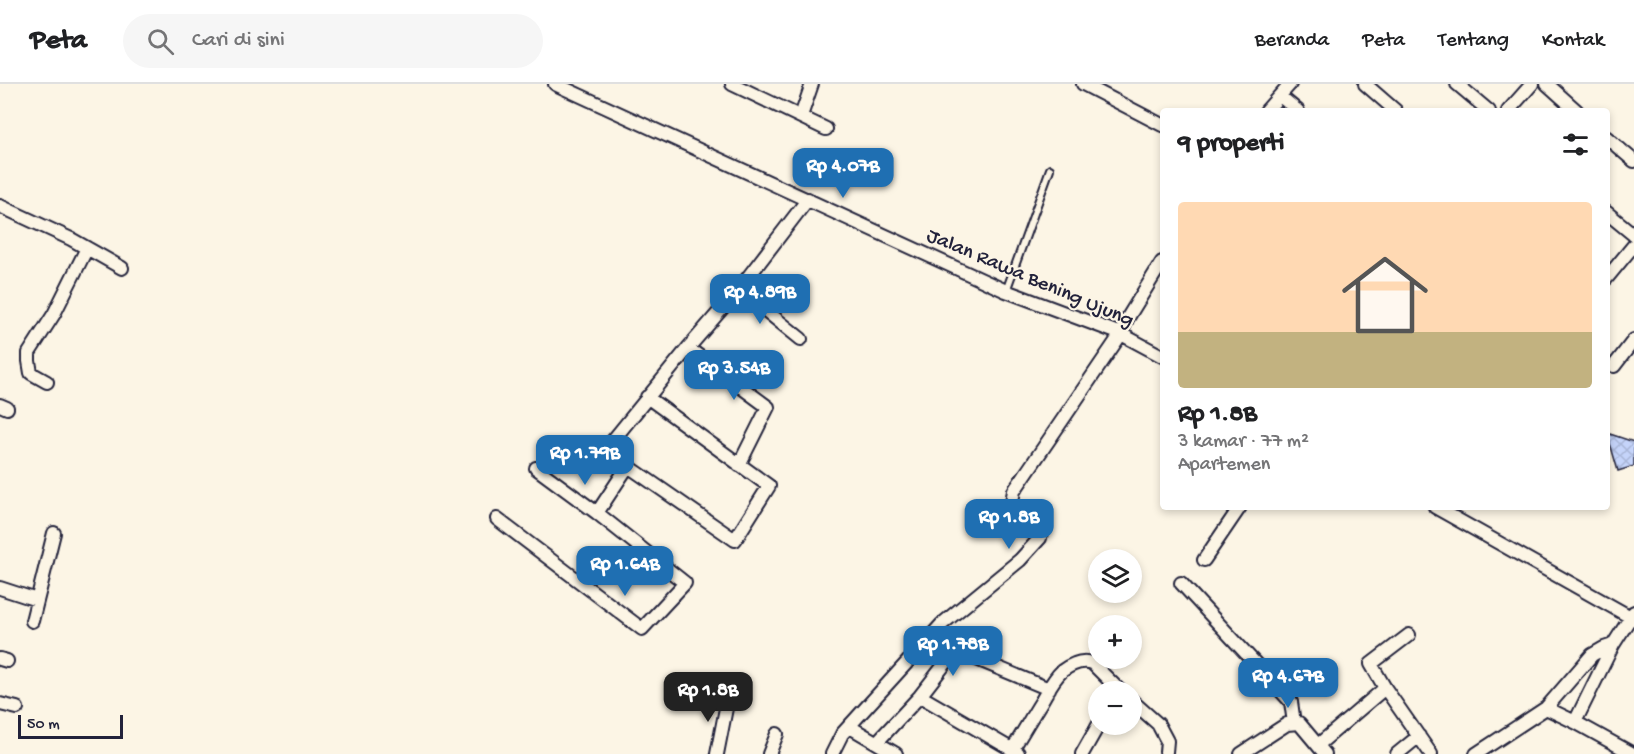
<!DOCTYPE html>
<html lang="id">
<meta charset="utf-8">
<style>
:root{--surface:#fff;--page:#f6f6f6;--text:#202124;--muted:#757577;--line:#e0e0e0;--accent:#1f6fb2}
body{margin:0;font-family:"Gochi Hand",sans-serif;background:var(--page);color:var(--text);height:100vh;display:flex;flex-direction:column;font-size:22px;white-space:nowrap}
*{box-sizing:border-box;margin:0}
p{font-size:20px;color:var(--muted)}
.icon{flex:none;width:33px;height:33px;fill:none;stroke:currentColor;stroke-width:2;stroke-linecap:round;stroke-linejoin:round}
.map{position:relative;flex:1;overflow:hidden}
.side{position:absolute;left:1160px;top:24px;width:450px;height:402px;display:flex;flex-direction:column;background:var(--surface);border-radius:6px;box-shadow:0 3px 9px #0003}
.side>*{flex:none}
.tools{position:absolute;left:1088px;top:465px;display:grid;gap:12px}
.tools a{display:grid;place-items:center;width:54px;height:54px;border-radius:50%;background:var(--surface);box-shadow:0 3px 9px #0003;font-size:30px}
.scale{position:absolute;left:18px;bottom:15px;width:105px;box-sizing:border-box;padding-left:6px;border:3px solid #22223b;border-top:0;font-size:16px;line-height:21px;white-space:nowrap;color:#22223b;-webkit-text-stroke:4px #fcf5e5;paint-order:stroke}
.price{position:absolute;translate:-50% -51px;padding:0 14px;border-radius:12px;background:var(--accent);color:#fff;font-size:20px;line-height:39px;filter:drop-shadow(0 2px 3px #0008)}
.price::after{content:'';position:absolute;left:50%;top:36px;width:18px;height:14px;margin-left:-9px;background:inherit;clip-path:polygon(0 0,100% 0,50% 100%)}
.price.on{background:#222;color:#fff}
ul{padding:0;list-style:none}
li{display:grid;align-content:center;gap:12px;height:318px;padding:0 18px}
li span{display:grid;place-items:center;height:186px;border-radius:6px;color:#555}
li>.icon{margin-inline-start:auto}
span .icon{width:108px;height:108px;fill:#fffc;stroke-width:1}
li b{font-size:26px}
h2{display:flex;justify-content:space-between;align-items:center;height:72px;padding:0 18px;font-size:26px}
header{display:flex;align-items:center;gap:36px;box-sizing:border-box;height:84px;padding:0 30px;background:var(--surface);border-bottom:2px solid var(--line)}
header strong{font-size:28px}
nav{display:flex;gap:33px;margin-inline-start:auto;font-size:21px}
.search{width:420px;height:54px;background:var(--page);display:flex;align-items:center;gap:15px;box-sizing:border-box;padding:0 21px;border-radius:33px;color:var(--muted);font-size:22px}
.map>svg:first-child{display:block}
</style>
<header>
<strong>Peta</strong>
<div class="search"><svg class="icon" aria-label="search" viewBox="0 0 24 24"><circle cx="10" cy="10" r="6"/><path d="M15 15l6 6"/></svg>Cari di sini</div>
<nav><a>Beranda</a><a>Peta</a><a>Tentang</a><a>Kontak</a></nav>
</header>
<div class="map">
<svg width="1634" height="670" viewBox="0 0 1634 670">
<defs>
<pattern id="building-cross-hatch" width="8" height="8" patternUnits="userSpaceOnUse" patternTransform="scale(1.5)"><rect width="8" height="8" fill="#c5d4fa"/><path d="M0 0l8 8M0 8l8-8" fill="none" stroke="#a9b6d7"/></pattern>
</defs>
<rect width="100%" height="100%" fill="#fcf5e5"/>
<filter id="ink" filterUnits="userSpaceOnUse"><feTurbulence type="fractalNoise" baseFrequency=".0167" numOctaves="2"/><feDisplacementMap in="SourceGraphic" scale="12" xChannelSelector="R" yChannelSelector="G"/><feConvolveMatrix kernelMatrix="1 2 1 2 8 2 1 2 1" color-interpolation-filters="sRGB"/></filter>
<g filter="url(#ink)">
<path fill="url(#building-cross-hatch)" stroke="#22223b" stroke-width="1.5" d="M 1607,349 L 1634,358 L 1634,382 L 1618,387 Z"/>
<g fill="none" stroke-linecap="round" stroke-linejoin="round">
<defs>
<path id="service" d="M 1006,207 L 1050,85"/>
<path id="minor" d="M 555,0 L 1006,207 L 1121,250 L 1162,272
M 732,0 L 826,45
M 1083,0 L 1162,41
M 1365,0 L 1396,27
M 1457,0 L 1489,27
M 1547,0 L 1577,27
M 1280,12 L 1298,27
M 1266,27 L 1290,0
M 1508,27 L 1532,0
M 801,32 L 812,0
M 1606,53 L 1634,77
M 0,122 L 71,155 L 122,184
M 1606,128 L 1634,151
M 1606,195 L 1634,161
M 739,205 L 801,255
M 688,264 L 768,323 L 739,381
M 1614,282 L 1634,256
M 47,298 L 31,289 L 29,277 L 29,269 L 54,230 L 87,164
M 647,313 L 769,402 L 735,456 L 605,366 L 688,264 L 739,205 L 808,115
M 0,321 L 7,324
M 536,384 L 597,429 L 628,382
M 1435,423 L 1634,535
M 497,435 L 642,545 L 685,499 L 597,429
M 1204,476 L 1240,423
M 1181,499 L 1291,618 L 1294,639
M 0,504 L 37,516
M 32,537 L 54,449
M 1409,551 L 1371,580 L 1385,604 L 1431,670
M 0,575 L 7,577
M 920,612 L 1018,669
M 1131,616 L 1158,640 L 1167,657 L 1166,668
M 0,620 L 17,624
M 1546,624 L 1575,638 L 1633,670
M 1575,638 L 1613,561
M 850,643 L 896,670
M 877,658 L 920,612 L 948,576 L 956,571 L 967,571 L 1049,605
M 1318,661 L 1385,604
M 1012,666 C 1022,650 1031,634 1041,618 C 1047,608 1053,595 1062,587 C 1070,581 1081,575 1092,579 L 1121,608
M 717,670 L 728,614
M 769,670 L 777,650
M 832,670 L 842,650 L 942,540 L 1020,476 L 1040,454 L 1041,447 L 1031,433 L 1014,425 L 1012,417 L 1014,407 L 1121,250 L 1127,235 L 1162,178
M 1082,670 L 1099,640
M 1241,670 L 1287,640 L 1299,639 L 1325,670
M 1397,670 L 1419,652
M 1476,670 L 1546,624 L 1592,571 L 1604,564 L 1613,561 L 1634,528"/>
</defs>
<use href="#service" stroke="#22223b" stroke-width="10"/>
<use href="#minor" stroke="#22223b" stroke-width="16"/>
<use href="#service" stroke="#fcf5e5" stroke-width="6"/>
<use href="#minor" stroke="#fcf5e5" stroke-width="12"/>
</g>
</g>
<g text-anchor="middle" stroke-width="4.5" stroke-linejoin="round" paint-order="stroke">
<g font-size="21" fill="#22223b" stroke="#fcf5e5">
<text transform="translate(1031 192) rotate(23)" y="7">Jalan Rawa Bening Ujung</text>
</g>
</g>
</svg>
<div class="tools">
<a><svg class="icon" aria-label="layers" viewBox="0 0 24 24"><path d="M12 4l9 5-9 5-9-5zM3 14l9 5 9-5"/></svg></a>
<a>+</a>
<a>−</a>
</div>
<div class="scale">50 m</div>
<b class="price" style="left:843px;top:115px">Rp 4.07B</b>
<b class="price" style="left:760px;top:241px">Rp 4.89B</b>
<b class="price" style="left:734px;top:317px">Rp 3.54B</b>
<b class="price" style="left:585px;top:402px">Rp 1.79B</b>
<b class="price" style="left:1009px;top:466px">Rp 1.8B</b>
<b class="price" style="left:625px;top:513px">Rp 1.64B</b>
<b class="price" style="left:953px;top:593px">Rp 1.78B</b>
<b class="price" style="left:1288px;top:625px">Rp 4.67B</b>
<b class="price on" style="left:708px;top:639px">Rp 1.8B</b>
<section class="side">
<h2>9 properti<svg class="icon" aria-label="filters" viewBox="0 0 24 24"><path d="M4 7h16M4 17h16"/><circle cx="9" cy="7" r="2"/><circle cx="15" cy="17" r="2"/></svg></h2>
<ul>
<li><span style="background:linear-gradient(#ffd9b3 70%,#c2b280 0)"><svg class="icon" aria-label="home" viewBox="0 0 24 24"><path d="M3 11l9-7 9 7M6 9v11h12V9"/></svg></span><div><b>Rp 1.8B</b><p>3 kamar · 77 m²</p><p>Apartemen</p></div></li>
</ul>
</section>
</div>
